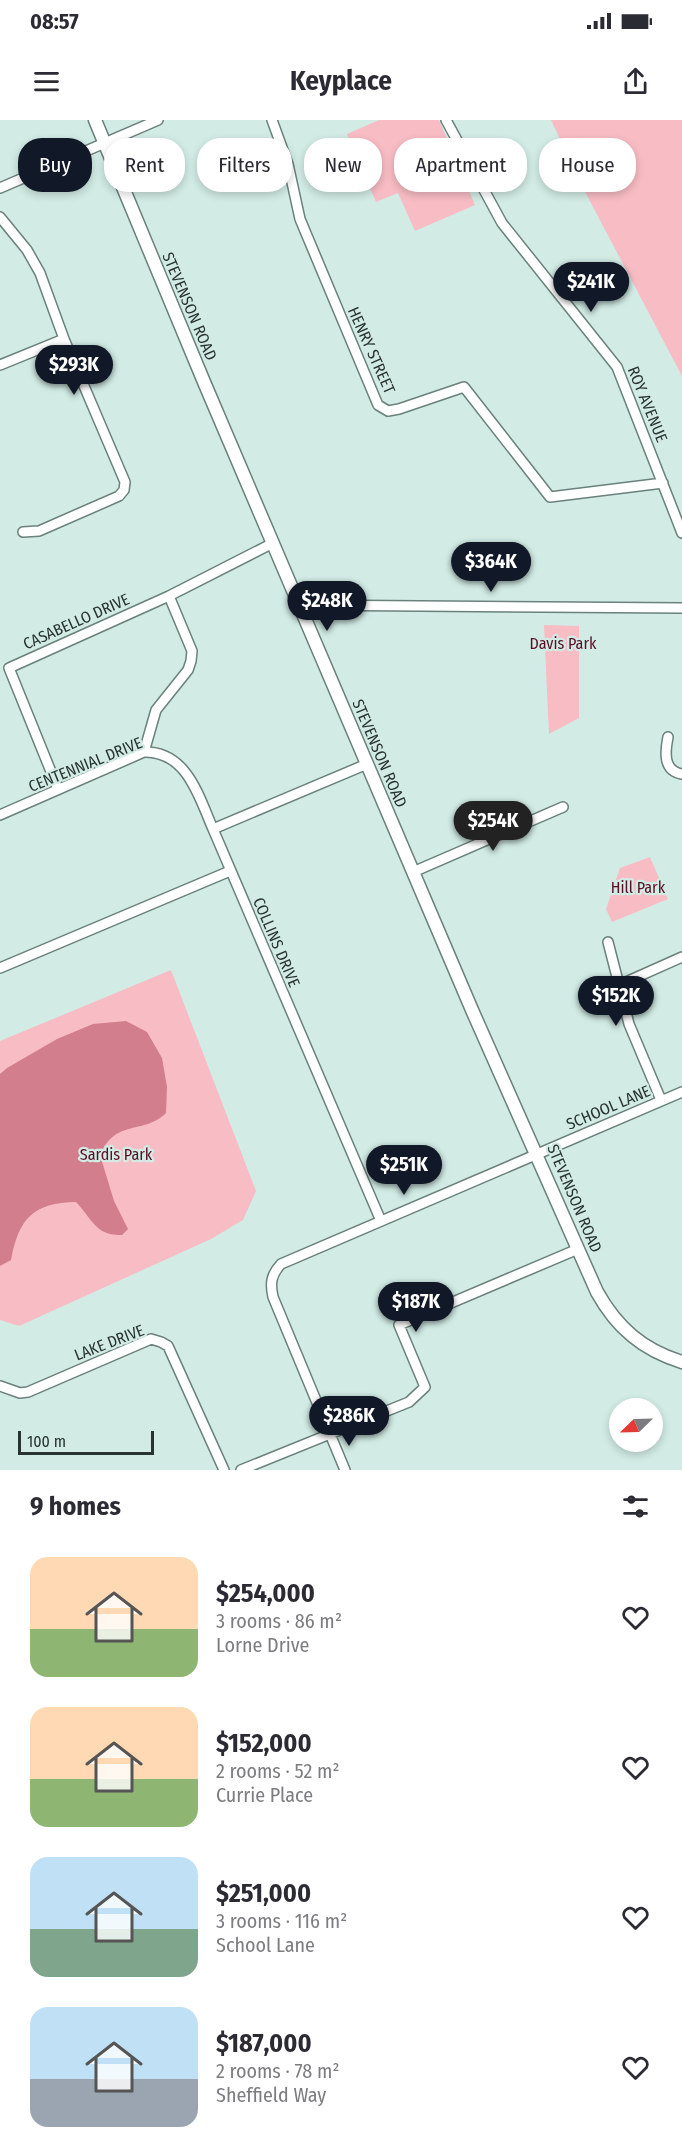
<!DOCTYPE html>
<meta charset="utf-8">
<style>
:root{--surface:#fff;--page:#f7f7f7;--text:#2b2b33;--muted:#7c7c81;--accent:#111827}
body{margin:0;font-family:"Fira Sans Condensed",sans-serif;background:var(--page);color:var(--text);height:100vh;display:flex;flex-direction:column;font-size:22px;white-space:nowrap}
*{box-sizing:border-box;margin:0}
p{font-size:20px;color:var(--muted)}
.icon{flex:none;width:33px;height:33px;fill:none;stroke:currentColor;stroke-width:2;stroke-linecap:round;stroke-linejoin:round}
.map{position:relative;height:1350px;overflow:hidden}
.details{display:flex;flex-direction:column;background:var(--surface);flex:1}
.details>*{flex:none}
.guide{position:absolute;left:18px;top:18px;width:646px;height:54px;display:flex;gap:12px}
.needle{width:39px;rotate:247deg}
.fabs{position:absolute;left:609px;top:1278px;display:grid;gap:12px}
.fabs a{display:grid;place-items:center;width:54px;height:54px;border-radius:50%;background:var(--surface);box-shadow:0 3px 9px #0003;font-size:30px}
.scale{position:absolute;left:18px;bottom:15px;width:136px;box-sizing:border-box;padding-left:6px;border:3px solid #293330;border-top:0;font-size:16px;line-height:21px;white-space:nowrap;color:#293330;-webkit-text-stroke:4px #d2ebe5;paint-order:stroke}
.price{position:absolute;translate:-50% -51px;padding:0 14px;border-radius:21px;background:var(--accent);color:#fff;font-size:20px;line-height:39px;filter:drop-shadow(0 2px 3px #0008)}
.price::after{content:'';position:absolute;left:50%;top:36px;width:18px;height:14px;margin-left:-9px;background:inherit;clip-path:polygon(0 0,100% 0,50% 100%)}
.price.selected{background:#222;color:#fff}
ul{padding:0;list-style:none}
li{display:flex;align-items:center;gap:18px;height:150px;padding:0 30px}
li span{display:grid;place-items:center;flex:none;width:168px;height:120px;border-radius:18px;color:#555}
li>.icon{margin-inline-start:auto}
span .icon{width:72px;height:72px;fill:#fffc;stroke-width:1}
li b{font-size:26px}
h2{display:flex;justify-content:space-between;align-items:center;height:72px;padding:0 30px;font-size:26px}
.tag{padding:0 21px;border-radius:24px;background:var(--surface);box-shadow:0 3px 9px #0003;font-size:21px;line-height:54px}
.tag.selected{background:var(--accent);color:#fff}
.status{display:flex;justify-content:space-between;align-items:center;height:42px;padding:0 30px;background:var(--surface);direction:ltr}
.status svg{height:16px;fill:currentColor}
header{display:flex;justify-content:space-between;align-items:center;height:78px;padding:0 30px;background:var(--surface);font-size:27px;font-weight:700}
.map>svg:first-child{display:block}
</style>
<div class="status"><b>08:57</b><svg viewBox="0 0 49 12"><path d="M0 12V9h3v3zM5 12V6h3v6zM10 12V3h3v9zM15 12V0h3v12zM26 1h20v11H26zM47 4h2v5h-2z"/></svg></div>
<header><svg class="icon" aria-label="menu" viewBox="0 0 24 24"><path d="M4 6h16M4 12h16M4 18h16"/></svg>Keyplace<svg class="icon" aria-label="share" viewBox="0 0 24 24"><path d="M12 15V3M7 8l5-5 5 5M5 13v7h14v-7"/></svg></header>
<div class="map">
<svg width="682" height="1350" viewBox="0 0 682 1350">
<rect width="100%" height="100%" fill="#d2ebe5"/>
<path fill="#f8bcc4" d="M 379,0 L 439,0 L 475,85 L 415,111 L 398,73 L 376,82 L 347,14 Z
M 551,0 L 682,0 L 682,256 L 582,66 Z
M 544,505 L 579,506 L 579,598 L 549,614 Z
M 650,737 L 668,779 L 612,802 L 606,789 L 620,748 Z
M 171,850 L 256,1071 L 243,1100 L 211,1119 L 19,1206 L 0,1200 L 0,921 Z"/>
<path fill="#d27e8c" d="M 126,901 L 147,912 L 162,938 L 167,967 L 166,993 C 144,1015 116,998 100,1035 L 114,1081 L 128,1109 L 122,1115 C 96,1116 93,1100 76,1082 C 33,1083 19,1098 11,1140 L 0,1146 L 0,954 L 7,948 L 57,919 L 93,904 Z"/>
<g fill="none" stroke-linecap="round" stroke-linejoin="round">
<defs>
<path id="minor" d="M 272,0 L 288,44 L 300,99 L 378,285 L 388,291 L 399,289 L 464,267 L 550,377 L 663,363
M 446,0 L 502,103 L 617,247 L 682,413
M 0,68 L 158,0
M 0,97 L 27,130 L 40,153 L 64,219 L 125,362 L 124,370 L 119,376 L 39,411 L 23,412
M 0,245 L 64,219
M 299,485 L 682,488
M 668,617 C 665,632 663,651 682,654
M 144,632 L 156,590 L 188,550 L 191,541 L 192,531 L 169,476
M 367,644 L 213,709 L 381,1101
M 58,669 L 9,548 L 169,476 L 273,423
M 0,695 L 144,632 C 187,631 199,677 213,709
M 413,752 L 563,687
M 608,822 L 629,904 L 661,980
M 0,848 L 230,751
M 617,866 L 682,837
M 0,1266 L 20,1273 L 28,1272 L 151,1219 L 161,1222 L 168,1226 L 224,1350
M 241,1350 L 409,1282 L 425,1267 L 399,1205 L 578,1129
M 345,1350 L 273,1177 C 270,1163 271,1155 281,1144 L 682,972"/>
<path id="tertiary" d="M 95,0 L 204,262 L 472,890 L 597,1172 C 617,1208 643,1230 682,1242"/>
</defs>
<use href="#minor" stroke="#6a817c" stroke-width="12"/>
<use href="#tertiary" stroke="#6a817c" stroke-width="15"/>
<use href="#minor" stroke="#fff" stroke-width="9"/>
<use href="#tertiary" stroke="#fff" stroke-width="12"/>
</g>
<g text-anchor="middle" stroke-width="4.5" stroke-linejoin="round" paint-order="stroke">
<g font-size="16" fill="#293330" stroke="#d2ebe5">
<text transform="translate(190 186) rotate(67)" y="6">STEVENSON ROAD</text>
<text transform="translate(372 230) rotate(66)" y="6">HENRY STREET</text>
<text transform="translate(648 284) rotate(68)" y="6">ROY AVENUE</text>
<text transform="translate(76 501) rotate(-24)" y="6">CASABELLO DRIVE</text>
<text transform="translate(380 633) rotate(67)" y="6">STEVENSON ROAD</text>
<text transform="translate(85 644) rotate(-22)" y="6">CENTENNIAL DRIVE</text>
<text transform="translate(277 822) rotate(67)" y="6">COLLINS DRIVE</text>
<text transform="translate(608 987) rotate(-23)" y="6">SCHOOL LANE</text>
<text transform="translate(575 1078) rotate(67)" y="6">STEVENSON ROAD</text>
<text transform="translate(109 1222) rotate(-21)" y="6">LAKE DRIVE</text>
</g>
<g font-size="16" fill="#5a0e24" stroke="#d2ebe5">
<text x="563" y="529">Davis Park</text>
<text x="638" y="773">Hill Park</text>
<text x="116" y="1040">Sardis Park</text>
</g>
</g>
</svg>
<div class="fabs">
<a><svg class="needle" viewBox="-14 -14 28 28"><path d="M0-13l5 13h-10z" fill="#e53935"/><path d="M0 13l5-13h-10z" fill="#7c7c81"/></svg></a>
</div>
<div class="scale">100 m</div>
<b class="price" style="left:591px;top:193px">$241K</b>
<b class="price" style="left:74px;top:276px">$293K</b>
<b class="price" style="left:491px;top:473px">$364K</b>
<b class="price" style="left:327px;top:512px">$248K</b>
<b class="price selected" style="left:493px;top:732px">$254K</b>
<b class="price" style="left:616px;top:907px">$152K</b>
<b class="price" style="left:404px;top:1076px">$251K</b>
<b class="price" style="left:416px;top:1213px">$187K</b>
<b class="price" style="left:349px;top:1327px">$286K</b>
<div class="guide">
<a class="tag selected">Buy</a>
<a class="tag">Rent</a>
<a class="tag">Filters</a>
<a class="tag">New</a>
<a class="tag">Apartment</a>
<a class="tag">House</a>
</div>
</div>
<section class="details">
<h2>9 homes<svg class="icon" aria-label="filters" viewBox="0 0 24 24"><path d="M4 7h16M4 17h16"/><circle cx="9" cy="7" r="2"/><circle cx="15" cy="17" r="2"/></svg></h2>
<ul>
<li><span style="background:linear-gradient(#ffd9b3 60%,#8fb573 0)"><svg class="icon" aria-label="home" viewBox="0 0 24 24"><path d="M3 11l9-7 9 7M6 9v11h12V9"/></svg></span><div><b>$254,000</b><p>3 rooms · 86 m²</p><p>Lorne Drive</p></div><svg class="icon" aria-label="heart" viewBox="0 0 24 24"><path d="M12 20l-8-8c-3-5 5-10 8-4 3-6 11-1 8 4z"/></svg></li>
<li><span style="background:linear-gradient(#ffd9b3 60%,#8fb573 0)"><svg class="icon" aria-label="home" viewBox="0 0 24 24"><path d="M3 11l9-7 9 7M6 9v11h12V9"/></svg></span><div><b>$152,000</b><p>2 rooms · 52 m²</p><p>Currie Place</p></div><svg class="icon" aria-label="heart" viewBox="0 0 24 24"><path d="M12 20l-8-8c-3-5 5-10 8-4 3-6 11-1 8 4z"/></svg></li>
<li><span style="background:linear-gradient(#bfe0f5 60%,#7fa58c 0)"><svg class="icon" aria-label="home" viewBox="0 0 24 24"><path d="M3 11l9-7 9 7M6 9v11h12V9"/></svg></span><div><b>$251,000</b><p>3 rooms · 116 m²</p><p>School Lane</p></div><svg class="icon" aria-label="heart" viewBox="0 0 24 24"><path d="M12 20l-8-8c-3-5 5-10 8-4 3-6 11-1 8 4z"/></svg></li>
<li><span style="background:linear-gradient(#bfe0f5 60%,#9aa5b1 0)"><svg class="icon" aria-label="home" viewBox="0 0 24 24"><path d="M3 11l9-7 9 7M6 9v11h12V9"/></svg></span><div><b>$187,000</b><p>2 rooms · 78 m²</p><p>Sheffield Way</p></div><svg class="icon" aria-label="heart" viewBox="0 0 24 24"><path d="M12 20l-8-8c-3-5 5-10 8-4 3-6 11-1 8 4z"/></svg></li>
</ul>
</section>
